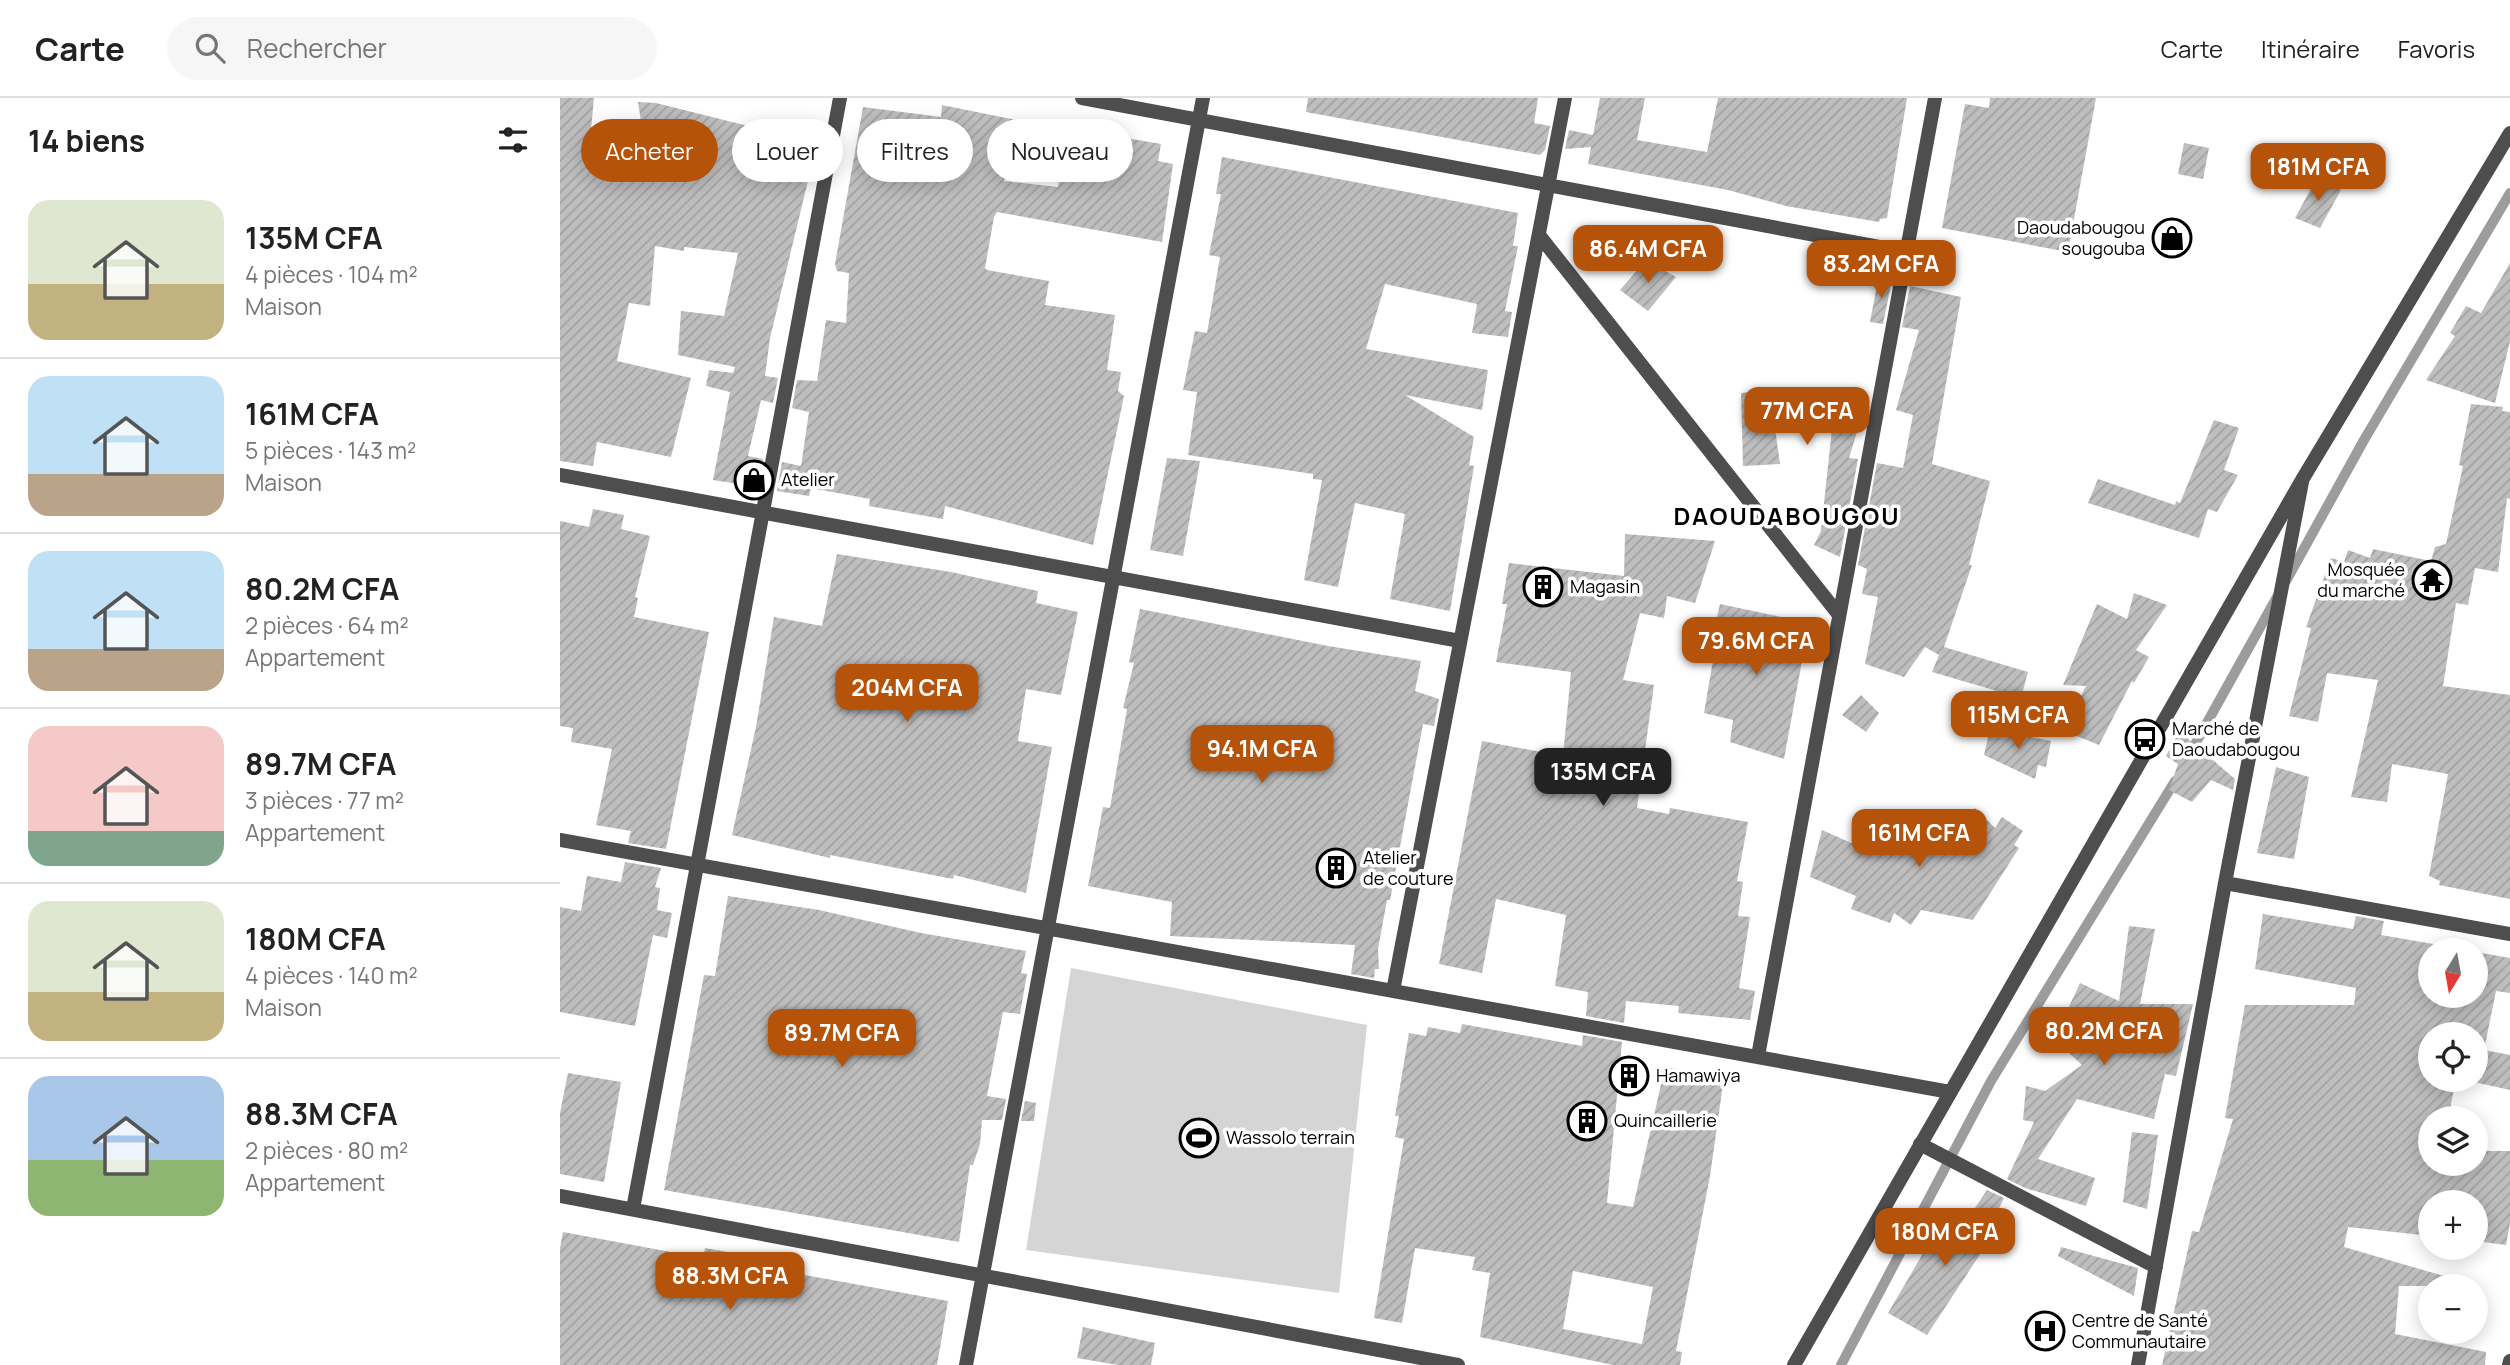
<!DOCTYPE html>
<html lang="fr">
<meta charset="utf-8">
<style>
:root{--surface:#fff;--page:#f6f6f6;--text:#222;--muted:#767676;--line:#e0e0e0;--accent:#b45309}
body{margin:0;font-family:Manrope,sans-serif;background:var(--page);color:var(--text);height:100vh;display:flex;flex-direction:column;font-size:26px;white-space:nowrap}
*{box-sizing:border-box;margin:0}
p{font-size:23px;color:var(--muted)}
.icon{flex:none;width:38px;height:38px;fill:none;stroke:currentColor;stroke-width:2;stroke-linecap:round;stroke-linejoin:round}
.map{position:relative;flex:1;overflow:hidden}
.drawer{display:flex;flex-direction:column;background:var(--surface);width:560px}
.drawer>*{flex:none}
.banner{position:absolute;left:21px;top:21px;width:665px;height:63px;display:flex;gap:14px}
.needle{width:46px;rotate:191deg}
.controls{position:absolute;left:1858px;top:840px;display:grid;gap:14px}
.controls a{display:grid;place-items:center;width:70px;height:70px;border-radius:50%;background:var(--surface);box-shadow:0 4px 18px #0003;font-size:35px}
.price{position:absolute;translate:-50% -60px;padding:0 16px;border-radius:14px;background:var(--accent);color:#fff;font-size:23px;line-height:46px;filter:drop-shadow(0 2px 4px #0008)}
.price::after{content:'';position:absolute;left:50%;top:42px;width:21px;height:16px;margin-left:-10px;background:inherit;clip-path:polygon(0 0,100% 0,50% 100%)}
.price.active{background:#222;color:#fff}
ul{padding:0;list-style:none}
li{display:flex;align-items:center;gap:21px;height:175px;padding:0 28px}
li+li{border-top:2px solid var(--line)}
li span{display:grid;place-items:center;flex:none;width:196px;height:140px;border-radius:21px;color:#555}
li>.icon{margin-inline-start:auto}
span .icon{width:84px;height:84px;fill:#fffc;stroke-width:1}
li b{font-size:30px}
h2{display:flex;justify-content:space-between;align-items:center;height:84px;padding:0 28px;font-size:30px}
.pill{padding:0 24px;border-radius:32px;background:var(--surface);box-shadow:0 4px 18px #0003;font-size:24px;line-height:63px}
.pill.active{background:var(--accent);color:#fff}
header{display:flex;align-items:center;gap:42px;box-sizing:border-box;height:98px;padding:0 35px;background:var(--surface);border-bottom:2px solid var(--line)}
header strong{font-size:33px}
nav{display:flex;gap:38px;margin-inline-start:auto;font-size:24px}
.search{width:490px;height:63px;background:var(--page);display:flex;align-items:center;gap:18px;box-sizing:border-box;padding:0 24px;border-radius:38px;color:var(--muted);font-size:26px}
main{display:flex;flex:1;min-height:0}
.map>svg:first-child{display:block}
</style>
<header>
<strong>Carte</strong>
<div class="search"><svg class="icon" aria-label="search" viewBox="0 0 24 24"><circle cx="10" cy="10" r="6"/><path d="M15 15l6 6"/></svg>Rechercher</div>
<nav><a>Carte</a><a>Itinéraire</a><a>Favoris</a></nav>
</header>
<main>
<section class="drawer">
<h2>14 biens<svg class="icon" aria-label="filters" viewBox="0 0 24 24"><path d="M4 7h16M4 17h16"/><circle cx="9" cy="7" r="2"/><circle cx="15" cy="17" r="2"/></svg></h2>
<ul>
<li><span style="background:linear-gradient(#dfe7d0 60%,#c2b280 0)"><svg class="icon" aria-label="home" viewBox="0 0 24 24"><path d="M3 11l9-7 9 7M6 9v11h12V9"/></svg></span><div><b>135M CFA</b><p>4 pièces · 104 m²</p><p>Maison</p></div></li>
<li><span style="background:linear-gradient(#bfe0f5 70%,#b9a48a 0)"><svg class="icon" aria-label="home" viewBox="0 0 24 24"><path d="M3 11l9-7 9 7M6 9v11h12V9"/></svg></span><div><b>161M CFA</b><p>5 pièces · 143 m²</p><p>Maison</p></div></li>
<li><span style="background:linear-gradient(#bfe0f5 70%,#b9a48a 0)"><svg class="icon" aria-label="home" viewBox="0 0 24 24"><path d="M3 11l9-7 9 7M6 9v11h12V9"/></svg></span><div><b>80.2M CFA</b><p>2 pièces · 64 m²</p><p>Appartement</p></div></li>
<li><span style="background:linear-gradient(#f6c9c9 75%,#7fa58c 0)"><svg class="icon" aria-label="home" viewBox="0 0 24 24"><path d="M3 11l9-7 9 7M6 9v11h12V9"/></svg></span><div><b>89.7M CFA</b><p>3 pièces · 77 m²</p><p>Appartement</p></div></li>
<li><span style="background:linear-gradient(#dfe7d0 65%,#c2b280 0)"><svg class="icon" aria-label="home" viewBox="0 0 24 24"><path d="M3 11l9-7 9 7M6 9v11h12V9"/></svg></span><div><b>180M CFA</b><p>4 pièces · 140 m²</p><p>Maison</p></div></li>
<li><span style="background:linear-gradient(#a9c7e8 60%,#8fb573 0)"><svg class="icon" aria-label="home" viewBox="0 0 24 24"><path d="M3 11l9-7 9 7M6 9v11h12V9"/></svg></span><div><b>88.3M CFA</b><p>2 pièces · 80 m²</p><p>Appartement</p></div></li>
</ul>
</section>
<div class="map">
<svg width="1950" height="1267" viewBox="0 0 1950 1267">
<defs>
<pattern id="building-hatch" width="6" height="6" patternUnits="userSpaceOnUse" patternTransform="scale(1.75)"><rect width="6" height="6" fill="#bebebe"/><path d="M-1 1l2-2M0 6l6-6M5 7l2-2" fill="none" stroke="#a2a2a2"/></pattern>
</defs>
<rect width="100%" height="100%" fill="#fff"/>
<path fill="#d5d5d5" d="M 511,870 L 807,927 L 779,1195 L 466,1152 Z"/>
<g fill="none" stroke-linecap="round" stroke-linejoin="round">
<path stroke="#9c9c9c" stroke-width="10" d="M 1726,483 L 1804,342 L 1950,95
M 1629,657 L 1717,499
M 1281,1267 L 1431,983 L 1615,683"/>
</g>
<path fill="url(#building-hatch)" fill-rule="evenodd" d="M 0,0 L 34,0 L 29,53 L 86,55 L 78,4 L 96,5 L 200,31 L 259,37 L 210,240 L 205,278 L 218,280 L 213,305 L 201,302 L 188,358 L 203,361 L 198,389 L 153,382 L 170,294 L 146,288 L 149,272 L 173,275 L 175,269 L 118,257 L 121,213 L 164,218 L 178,155 L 124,149 L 124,153 L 95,148 L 90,208 L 69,205 L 57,263 L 131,280 L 111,359 L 37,344 L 33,368 L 0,363 Z
M 748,0 L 978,0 L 974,25 L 990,28 L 985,52 L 980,57 L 746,14 Z
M 1040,0 L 1085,0 L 1077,42 L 1147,54 L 1158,0 L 1347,0 L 1327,120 L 1320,121 L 1319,124 L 1226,108 L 1168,92 L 1028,66 L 1031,49 L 1005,51 L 1009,32 L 1033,37 Z
M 1430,0 L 1536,0 L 1508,154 L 1382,130 L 1405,6 L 1429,10 Z
M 382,7 L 456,22 L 444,83 L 498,89 L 508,30 L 601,46 L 598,63 L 613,66 L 602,144 L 437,114 L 434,119 L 425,170 L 427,172 L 489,183 L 485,207 L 555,217 L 547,272 L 561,274 L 558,293 L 564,298 L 533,447 L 385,408 L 383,421 L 309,408 L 310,401 L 251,390 L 249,398 L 217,393 L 222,364 L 241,368 L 249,314 L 232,310 L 237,282 L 257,283 L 266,222 L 286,225 L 289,175 L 277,173 L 275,166 L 303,9 L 381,19 Z
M 1624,45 L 1649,50 L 1643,81 L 1618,76 Z
M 662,59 L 958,115 L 953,148 L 958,148 L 945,213 L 952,214 L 948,239 L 912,235 L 917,206 L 825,186 L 806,251 L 928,272 L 922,312 L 845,297 L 914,339 L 909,367 L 914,368 L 890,513 L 830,501 L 845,416 L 795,405 L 778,489 L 744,482 L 762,382 L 753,381 L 753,376 L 628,357 L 637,294 L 623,292 L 635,233 L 647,235 L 660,159 L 649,157 L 661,96 L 656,96 Z
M 1758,78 L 1781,92 L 1760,130 L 1735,120 Z
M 1086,162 L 1116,179 L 1088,213 L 1060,192 Z
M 1950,165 L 1950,243 L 1935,305 L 1866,282 L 1895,238 L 1890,235 L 1906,208 L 1921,215 Z
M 1319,177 L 1332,182 L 1323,226 L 1310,224 Z
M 1350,188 L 1401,199 L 1372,366 L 1430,383 L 1409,467 L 1412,467 L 1384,549 L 1468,574 L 1461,600 L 1372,574 L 1379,557 L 1365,549 L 1344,579 L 1305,566 L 1318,499 L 1302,496 L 1307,471 L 1298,467 L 1317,365 L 1343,370 L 1353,317 L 1336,312 L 1359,232 L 1342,229 Z
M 1224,290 L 1225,294 L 1307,301 L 1289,360 L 1298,361 L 1280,459 L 1254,447 L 1261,433 L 1274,312 L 1215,330 L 1220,366 L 1183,368 L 1181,295 Z
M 1911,306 L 1943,309 L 1942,313 L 1950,314 L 1950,401 L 1947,400 L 1938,474 L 1915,470 L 1908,507 L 1896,505 L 1883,588 L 1950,597 L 1950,801 L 1879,787 L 1880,783 L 1869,778 L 1888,676 L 1832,666 L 1827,704 L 1791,699 L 1818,582 L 1767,575 L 1758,624 L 1729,618 L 1751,530 L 1746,529 L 1771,460 L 1784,464 L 1788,452 L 1810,460 L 1813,451 L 1871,463 L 1875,449 L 1886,446 L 1903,368 L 1899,367 Z
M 1654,322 L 1679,330 L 1664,372 L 1678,377 L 1657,414 L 1648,411 L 1639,440 L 1528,405 L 1538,381 L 1615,407 L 1616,403 L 1620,405 Z
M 607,360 L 640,363 L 623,458 L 590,452 Z
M 33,411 L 64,417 L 61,431 L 90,438 L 75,499 L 78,500 L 74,519 L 149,534 L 106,751 L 68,745 L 71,733 L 36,727 L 52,651 L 11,644 L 13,630 L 0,628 L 0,423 L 29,429 Z
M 1065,436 L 1155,443 L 1135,505 L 1107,498 L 1104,520 L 1080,515 L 1063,582 L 1094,587 L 1077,710 L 1109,716 L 1110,710 L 1188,724 L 1177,783 L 1183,784 L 1178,818 L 1190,819 L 1179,890 L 1195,893 L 1190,922 L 1118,915 L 1119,908 L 1066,903 L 1064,925 L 1026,918 L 1028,894 L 995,888 L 1006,817 L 936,801 L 922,875 L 879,866 L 922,643 L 1003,658 L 1011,574 L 936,564 L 947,506 L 942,506 L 949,465 L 1064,478 Z
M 277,456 L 391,474 L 478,493 L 476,505 L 518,514 L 501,597 L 466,591 L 458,643 L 492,649 L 466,795 L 394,777 L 393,781 L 270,757 L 270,760 L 172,737 L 196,629 L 214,519 L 262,528 Z
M 1574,495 L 1607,507 L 1576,552 L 1589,559 L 1574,585 L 1572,583 L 1539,647 L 1504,633 L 1526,588 L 1503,587 L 1537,506 L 1567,521 Z
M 1160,506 L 1245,524 L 1247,536 L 1224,661 L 1170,644 L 1173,622 L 1144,615 L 1158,533 L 1154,532 Z
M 580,511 L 768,548 L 861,563 L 855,593 L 879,601 L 874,628 L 863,626 L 830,802 L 827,802 L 818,851 L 819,871 L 815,871 L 814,880 L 791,876 L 795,847 L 610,838 L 612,804 L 528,788 L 543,709 L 550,710 L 567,611 L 563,610 L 574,565 L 569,564 Z
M 1301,597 L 1319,615 L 1306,634 L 1282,617 Z
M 1430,631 L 1491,643 L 1486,669 L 1478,667 L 1475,681 L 1424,657 Z
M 1619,633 L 1675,681 L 1673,692 L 1651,682 L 1632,704 L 1609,692 L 1618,666 L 1606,658 Z
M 1716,669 L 1749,679 L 1734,761 L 1697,755 Z
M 1415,710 L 1435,730 L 1442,719 L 1463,733 L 1454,747 L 1459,750 L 1413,822 L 1361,812 L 1351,827 L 1334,815 L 1330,825 L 1291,811 L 1296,798 L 1250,779 L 1262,732 L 1296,747 L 1305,726 L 1371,753 L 1389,723 L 1396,728 Z
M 65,764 L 101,770 L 95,789 L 100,790 L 97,812 L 112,815 L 107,840 L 93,837 L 75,928 L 0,914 L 0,809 L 21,813 L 27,778 L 61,784 Z
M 168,798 L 259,812 L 361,835 L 466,853 L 461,875 L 467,876 L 460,916 L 443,914 L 427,998 L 446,1001 L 442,1022 L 422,1022 L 420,1046 L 413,1067 L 410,1067 L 399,1144 L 104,1092 L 144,877 L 155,878 Z
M 1703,816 L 1793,831 L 1796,818 L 1824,823 L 1821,837 L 1908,852 L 1871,852 L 1871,898 L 1916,898 L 1916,854 L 1950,860 L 1950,895 L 1936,893 L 1924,952 L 1950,957 L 1950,992 L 1905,982 L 1916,982 L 1916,936 L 1871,936 L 1871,982 L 1896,982 L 1888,1020 L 1871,1020 L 1871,1066 L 1916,1066 L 1916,1053 L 1950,1053 L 1950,1125 L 1946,1147 L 1916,1143 L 1916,1104 L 1871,1104 L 1871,1138 L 1788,1129 L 1784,1149 L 1894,1181 L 1893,1188 L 1839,1188 L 1835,1236 L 1926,1254 L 1925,1267 L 1602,1267 L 1632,1133 L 1639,1134 L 1673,1021 L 1665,1020 L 1685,907 L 1794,907 L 1796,890 L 1695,871 Z
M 1569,828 L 1595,831 L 1580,906 L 1633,906 L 1616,978 L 1605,976 L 1594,1021 L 1517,1001 L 1478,1061 L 1535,1080 L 1526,1108 L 1465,1090 L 1447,1081 L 1474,1024 L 1463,1022 L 1466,988 L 1485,993 L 1522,967 L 1494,941 L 1520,885 L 1559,903 Z
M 902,926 L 1022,948 L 1023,937 L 1062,944 L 1047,1105 L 1073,1109 L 1105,969 L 1164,979 L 1150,1078 L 1116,1253 L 1122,1254 L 1120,1267 L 1053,1267 L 920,1239 L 930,1175 L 912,1172 L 915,1159 L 855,1150 L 842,1225 L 814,1220 L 844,1041 L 835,1039 L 839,1018 L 835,1018 L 849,935 L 866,938 L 868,929 L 900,935 ZM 1013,1173 L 1093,1189 L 1082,1246 L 1003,1231 Z
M 8,975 L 61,984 L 44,1084 L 0,1076 L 0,1015 Z
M 465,1003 L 476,1005 L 474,1023 L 461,1023 Z
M 1572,1034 L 1598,1037 L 1587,1111 L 1563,1104 Z
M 1427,1092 L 1444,1100 L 1428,1133 L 1434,1135 L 1367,1237 L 1328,1215 L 1375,1135 L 1391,1146 Z
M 3,1134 L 143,1160 L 145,1150 L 219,1163 L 217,1172 L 388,1203 L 377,1267 L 0,1267 L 0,1150 Z
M 1501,1149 L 1578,1170 L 1574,1198 L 1498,1158 Z
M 523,1229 L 595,1245 L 591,1267 L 558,1267 L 517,1260 Z"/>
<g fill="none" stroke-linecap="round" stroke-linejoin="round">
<path stroke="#4e4e4e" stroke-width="14" d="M 522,0 L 1346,154
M 979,137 L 1279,517
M 0,377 L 900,543
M 0,742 L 1390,994
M 1665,785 L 1950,836
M 833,893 L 1005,0
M 1198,958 L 1375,0
M 1360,1046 L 1596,1169
M 0,1098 L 898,1267
M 73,1111 L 280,0
M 406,1267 L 643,0
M 1578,1267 L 1665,785 L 1742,384
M 1949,1267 L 1950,1263"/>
<path stroke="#4e4e4e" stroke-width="14" d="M 1234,1267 L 1742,382 L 1950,35"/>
</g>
<defs>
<symbol id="shop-ring" viewBox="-11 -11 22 22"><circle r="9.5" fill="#fff" stroke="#000" stroke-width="1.5"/><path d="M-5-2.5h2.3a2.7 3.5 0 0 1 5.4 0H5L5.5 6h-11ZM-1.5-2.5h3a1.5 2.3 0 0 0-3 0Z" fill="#000"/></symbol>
<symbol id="temple-ring" viewBox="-11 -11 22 22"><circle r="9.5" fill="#fff" stroke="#000" stroke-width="1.5"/><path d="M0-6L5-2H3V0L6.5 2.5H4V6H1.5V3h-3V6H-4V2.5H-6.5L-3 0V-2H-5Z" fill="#000"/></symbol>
<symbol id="building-ring" viewBox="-11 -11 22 22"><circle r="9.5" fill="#fff" stroke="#000" stroke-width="1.5"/><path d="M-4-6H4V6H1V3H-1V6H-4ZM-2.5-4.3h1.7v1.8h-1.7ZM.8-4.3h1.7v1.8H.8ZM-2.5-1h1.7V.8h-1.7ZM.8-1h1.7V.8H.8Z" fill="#000"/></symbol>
<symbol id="bus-ring" viewBox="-11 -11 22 22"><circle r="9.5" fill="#fff" stroke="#000" stroke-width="1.5"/><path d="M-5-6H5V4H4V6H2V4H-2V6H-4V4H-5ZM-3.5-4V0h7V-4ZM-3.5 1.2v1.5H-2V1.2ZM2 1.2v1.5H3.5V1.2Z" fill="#000"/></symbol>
<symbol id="stadium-ring" viewBox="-11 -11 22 22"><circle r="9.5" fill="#fff" stroke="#000" stroke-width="1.5"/><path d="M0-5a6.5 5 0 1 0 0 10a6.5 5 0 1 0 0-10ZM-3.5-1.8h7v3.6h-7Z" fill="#000"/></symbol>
<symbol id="hospital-ring" viewBox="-11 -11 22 22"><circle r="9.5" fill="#fff" stroke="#000" stroke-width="1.5"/><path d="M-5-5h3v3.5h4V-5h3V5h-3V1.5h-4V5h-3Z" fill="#000"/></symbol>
</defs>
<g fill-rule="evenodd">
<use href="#shop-ring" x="1590" y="118" width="44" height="44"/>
<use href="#shop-ring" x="172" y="360" width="44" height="44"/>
<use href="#temple-ring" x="1850" y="460" width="44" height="44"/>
<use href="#building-ring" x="961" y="467" width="44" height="44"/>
<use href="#bus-ring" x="1563" y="619" width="44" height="44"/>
<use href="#building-ring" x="754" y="748" width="44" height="44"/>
<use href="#building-ring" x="1047" y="956" width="44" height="44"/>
<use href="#building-ring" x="1005" y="1001" width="44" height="44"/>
<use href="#stadium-ring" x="617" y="1018" width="44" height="44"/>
<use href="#hospital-ring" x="1463" y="1211" width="44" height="44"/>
</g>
<g text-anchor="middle" stroke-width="7" stroke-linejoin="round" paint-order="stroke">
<g font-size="18" fill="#000" stroke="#fff" text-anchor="start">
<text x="1585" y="136" text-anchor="end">Daoudabougou<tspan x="1585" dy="21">sougouba</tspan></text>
<text x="221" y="388">Atelier</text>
<text x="1845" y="478" text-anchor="end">Mosquée<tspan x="1845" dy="21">du marché</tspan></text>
<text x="1010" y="495">Magasin</text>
<text x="1612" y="637">Marché de<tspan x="1612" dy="21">Daoudabougou</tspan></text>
<text x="803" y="766">Atelier<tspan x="803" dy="21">de couture</tspan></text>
<text x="1096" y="984">Hamawiya</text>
<text x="1054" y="1029">Quincaillerie</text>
<text x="666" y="1046">Wassolo terrain</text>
<text x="1512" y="1229">Centre de Santé<tspan x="1512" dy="21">Communautaire</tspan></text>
</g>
<g font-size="24" font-weight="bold" letter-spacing="2" fill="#000" stroke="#fff">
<text x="1227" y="427">DAOUDABOUGOU</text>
</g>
</g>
</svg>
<div class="controls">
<a><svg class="needle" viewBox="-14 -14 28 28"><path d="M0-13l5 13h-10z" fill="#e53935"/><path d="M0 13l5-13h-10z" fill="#767676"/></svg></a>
<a><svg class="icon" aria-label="locate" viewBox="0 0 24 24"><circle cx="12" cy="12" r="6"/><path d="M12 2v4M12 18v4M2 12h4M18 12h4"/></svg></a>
<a><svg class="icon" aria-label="layers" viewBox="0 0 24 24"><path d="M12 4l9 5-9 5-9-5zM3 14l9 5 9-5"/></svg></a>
<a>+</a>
<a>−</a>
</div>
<b class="price" style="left:1758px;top:105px">181M CFA</b>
<b class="price" style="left:1088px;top:187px">86.4M CFA</b>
<b class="price" style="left:1321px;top:202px">83.2M CFA</b>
<b class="price" style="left:1247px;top:349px">77M CFA</b>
<b class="price" style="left:1196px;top:579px">79.6M CFA</b>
<b class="price" style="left:347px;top:626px">204M CFA</b>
<b class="price" style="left:1458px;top:653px">115M CFA</b>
<b class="price" style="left:702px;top:687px">94.1M CFA</b>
<b class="price active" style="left:1043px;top:710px">135M CFA</b>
<b class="price" style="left:1359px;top:771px">161M CFA</b>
<b class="price" style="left:1544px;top:969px">80.2M CFA</b>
<b class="price" style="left:282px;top:971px">89.7M CFA</b>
<b class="price" style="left:1385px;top:1170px">180M CFA</b>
<b class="price" style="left:170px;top:1214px">88.3M CFA</b>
<div class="banner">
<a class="pill active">Acheter</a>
<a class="pill">Louer</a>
<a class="pill">Filtres</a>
<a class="pill">Nouveau</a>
</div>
</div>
</main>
